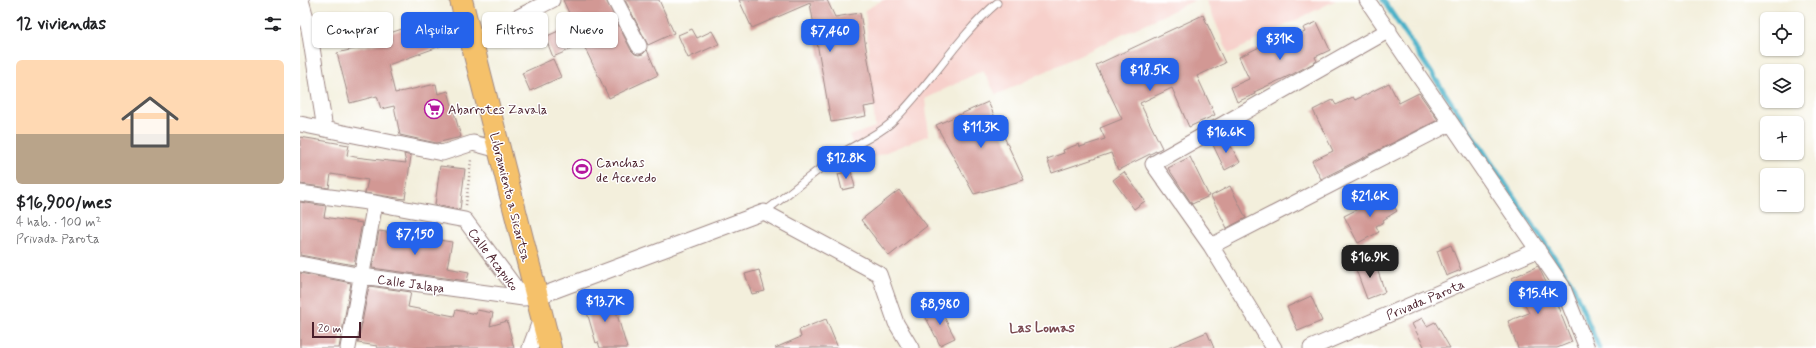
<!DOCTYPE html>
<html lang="es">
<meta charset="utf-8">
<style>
:root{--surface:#fff;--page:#f2f2f2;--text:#202124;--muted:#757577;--accent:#2563eb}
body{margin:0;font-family:Mynerve,sans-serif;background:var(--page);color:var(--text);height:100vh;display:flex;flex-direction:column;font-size:15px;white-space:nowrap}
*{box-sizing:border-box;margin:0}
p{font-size:13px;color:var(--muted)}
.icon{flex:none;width:22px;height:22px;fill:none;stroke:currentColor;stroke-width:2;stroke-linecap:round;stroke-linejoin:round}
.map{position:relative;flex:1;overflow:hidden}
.details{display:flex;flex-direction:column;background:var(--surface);width:300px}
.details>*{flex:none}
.hud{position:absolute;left:12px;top:12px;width:380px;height:36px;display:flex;gap:8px}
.controls{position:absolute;left:1460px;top:12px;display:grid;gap:8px}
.controls a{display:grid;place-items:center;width:44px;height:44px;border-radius:6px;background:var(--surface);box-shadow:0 1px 3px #0004;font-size:20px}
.scale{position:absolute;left:12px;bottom:10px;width:49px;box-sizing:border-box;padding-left:4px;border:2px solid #4a1f2b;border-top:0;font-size:11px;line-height:14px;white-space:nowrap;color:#4a1f2b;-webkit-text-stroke:3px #fff;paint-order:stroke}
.price{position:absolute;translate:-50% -34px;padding:0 9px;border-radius:8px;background:var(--accent);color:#fff;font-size:13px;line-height:26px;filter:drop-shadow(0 1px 2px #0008)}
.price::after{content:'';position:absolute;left:50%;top:24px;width:12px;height:9px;margin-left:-6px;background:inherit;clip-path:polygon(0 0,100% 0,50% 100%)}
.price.selected{background:#222;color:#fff}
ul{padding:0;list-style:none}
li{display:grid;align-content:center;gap:8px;height:212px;padding:0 16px}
li span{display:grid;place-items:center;height:124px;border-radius:6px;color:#555}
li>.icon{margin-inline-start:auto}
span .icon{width:72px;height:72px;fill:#fffc;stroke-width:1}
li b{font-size:17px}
h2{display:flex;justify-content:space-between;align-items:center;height:48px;padding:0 16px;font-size:17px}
.tag{padding:0 14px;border-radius:6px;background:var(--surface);box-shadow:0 1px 3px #0004;font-size:14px;line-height:36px}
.tag.selected{background:var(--accent);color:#fff}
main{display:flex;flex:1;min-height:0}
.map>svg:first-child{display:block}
</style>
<main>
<section class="details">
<h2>12 viviendas<svg class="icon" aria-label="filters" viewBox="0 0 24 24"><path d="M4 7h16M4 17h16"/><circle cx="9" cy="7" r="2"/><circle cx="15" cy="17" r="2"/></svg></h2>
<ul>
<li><span style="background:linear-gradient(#ffd9b3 60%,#b9a48a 0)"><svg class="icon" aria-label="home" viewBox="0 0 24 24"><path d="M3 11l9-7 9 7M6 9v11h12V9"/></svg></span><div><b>$16,900/mes</b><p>4 hab. · 100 m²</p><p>Privada Parota</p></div></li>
</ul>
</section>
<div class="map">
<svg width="1516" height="348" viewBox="0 0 1516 348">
<rect width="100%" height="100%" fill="#fff"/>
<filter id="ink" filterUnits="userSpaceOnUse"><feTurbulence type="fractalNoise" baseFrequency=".025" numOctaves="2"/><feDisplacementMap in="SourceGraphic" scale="8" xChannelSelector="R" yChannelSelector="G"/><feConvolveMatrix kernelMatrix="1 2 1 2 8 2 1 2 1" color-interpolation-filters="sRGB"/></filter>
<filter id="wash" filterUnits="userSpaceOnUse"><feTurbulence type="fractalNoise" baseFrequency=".012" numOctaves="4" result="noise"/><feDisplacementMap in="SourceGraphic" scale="16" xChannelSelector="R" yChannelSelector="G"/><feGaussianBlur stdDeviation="0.9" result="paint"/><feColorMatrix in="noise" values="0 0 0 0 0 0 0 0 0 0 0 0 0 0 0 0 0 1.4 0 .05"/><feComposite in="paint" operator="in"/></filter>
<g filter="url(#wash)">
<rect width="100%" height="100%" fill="#f3efdc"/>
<path fill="#f7d0cb" d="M 583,0 L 895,0 L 696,95 L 683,70 L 625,99 L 629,135 L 556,164 L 550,136 L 575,127 L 565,10 Z
M 906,0 L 1036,0 L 929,54 Z"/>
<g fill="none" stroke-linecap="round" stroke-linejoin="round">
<path stroke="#49b1c8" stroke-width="5" d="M 1083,0 L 1272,284 L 1299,348"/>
</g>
<g id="blocks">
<path fill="#d29894" d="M 263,0 L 306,0 L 331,50 L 335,54 L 339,55 L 343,54 L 347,50 L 358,75 L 309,98 L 283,44 L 253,57 L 245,37 L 274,24 Z
M 325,0 L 359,0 L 374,33 L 348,45 Z
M 439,0 L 527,0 L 535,17 L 560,13 L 576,105 L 564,107 L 566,116 L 531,122 L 510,3 L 452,28 Z
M 903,15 L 925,63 L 897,76 L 915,115 L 889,127 L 872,88 L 840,103 L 862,148 L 818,170 L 811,153 L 752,173 L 747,159 L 764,153 L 763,150 L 779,144 L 780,147 L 805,139 L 800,128 L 822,119 L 796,65 Z
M 132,19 L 141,46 L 88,65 L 95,93 L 136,84 L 138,94 L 148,91 L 161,137 L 136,143 L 100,135 L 94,106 L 81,109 L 77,96 L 50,103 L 37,53 L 92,40 L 90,33 Z
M 1017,22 L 1030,50 L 1015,57 L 1017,61 L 993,74 L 954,92 L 955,94 L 937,102 L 931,87 L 949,79 L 939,57 L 976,39 L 978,44 L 1005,32 L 1003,28 Z
M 392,29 L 397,38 L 412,31 L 419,44 L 388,58 L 378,35 Z
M 253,59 L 261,77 L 230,91 L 222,73 Z
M 1089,83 L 1099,103 L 1119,93 L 1138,120 L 1021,179 L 1012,161 L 1033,151 L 1013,110 L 1033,100 L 1036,105 L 1053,97 L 1055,100 Z
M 688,102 L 724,180 L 674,194 L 636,125 Z
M 0,137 L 49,145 L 47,155 L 55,157 L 106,163 L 104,154 L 111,156 L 105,199 L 65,193 L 68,180 L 31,174 L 29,188 L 0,184 Z
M 926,138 L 940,162 L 925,170 L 913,145 Z
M 890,157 L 909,196 L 892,204 L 868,168 Z
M 140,166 L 165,169 L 160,210 L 135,205 Z
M 551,171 L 555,187 L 542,190 L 538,174 Z
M 824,172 L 845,201 L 834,209 L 813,180 Z
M 930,186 L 946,218 L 927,228 L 911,196 Z
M 599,190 L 627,226 L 589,256 L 561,220 Z
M 1086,195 L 1097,211 L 1083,220 L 1084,222 L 1076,226 L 1079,232 L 1058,243 L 1044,216 Z
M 0,202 L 26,206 L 24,217 L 62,223 L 54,265 L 0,255 Z
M 79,231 L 152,242 L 147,268 L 169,272 L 167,281 L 72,268 Z
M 1151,245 L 1161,270 L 1146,276 L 1137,251 Z
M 1074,260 L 1085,292 L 1067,299 L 1055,267 Z
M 1238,266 L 1256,302 L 1272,342 L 1257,348 L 1218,348 L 1208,321 L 1229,313 L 1212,278 Z
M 459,270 L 465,291 L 452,294 L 445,274 Z
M 0,273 L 51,283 L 39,348 L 0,348 Z
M 69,286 L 111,292 L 108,307 L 154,316 L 156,310 L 176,314 L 177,310 L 193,313 L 190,326 L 207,321 L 214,348 L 77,348 L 77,346 L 58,343 Z
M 311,294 L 327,348 L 300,348 L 298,342 L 296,343 L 284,302 Z
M 1011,296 L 1022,321 L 998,331 L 987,307 Z
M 639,307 L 655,338 L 640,345 L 624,314 Z
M 1122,318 L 1127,326 L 1135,322 L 1150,348 L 1125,348 L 1112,324 Z
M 526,319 L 538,348 L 475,348 L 501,337 L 499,330 Z
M 907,332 L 914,348 L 869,348 Z"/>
</g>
</g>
<g filter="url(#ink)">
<use href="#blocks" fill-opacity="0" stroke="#9e8784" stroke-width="1"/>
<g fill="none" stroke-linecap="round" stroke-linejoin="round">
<defs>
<path id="service" d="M 464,212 C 490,193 515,171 542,153 C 558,143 576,136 591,123 C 630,86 656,38 697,3"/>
<path id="minor" d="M 1,0 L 9,29 L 25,129
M 315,0 L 339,46
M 1067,0 L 1262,286 L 1287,348
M 171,41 L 252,0
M 0,124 L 142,153 L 173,143 L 199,150
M 0,193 L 75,203 L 165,220 L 223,298
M 911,246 L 1151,123
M 0,264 L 62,276 L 223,298 L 237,297 L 464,212 L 579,274 L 596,323 L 611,348
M 48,348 L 75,203
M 230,348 L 242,316
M 974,348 L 911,246 L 853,164 L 1089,30
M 1011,348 L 1238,250"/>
<path id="primary" d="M 161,0 L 250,348"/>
</defs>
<use href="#service" stroke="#9e8784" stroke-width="9"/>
<use href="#minor" stroke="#9e8784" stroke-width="17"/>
<use href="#primary" stroke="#9e8784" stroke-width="24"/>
<path stroke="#9e8784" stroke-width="2.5" stroke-dasharray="1 3" stroke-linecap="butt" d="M 166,205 L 171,160"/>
<use href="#service" stroke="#fff" stroke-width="7"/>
<use href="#minor" stroke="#fff" stroke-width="15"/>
<use href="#primary" stroke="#f5c16b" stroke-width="22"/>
</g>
</g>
<defs>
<symbol id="supermarket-ring" viewBox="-11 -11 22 22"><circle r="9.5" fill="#fff" stroke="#b5179e" stroke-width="1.5"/><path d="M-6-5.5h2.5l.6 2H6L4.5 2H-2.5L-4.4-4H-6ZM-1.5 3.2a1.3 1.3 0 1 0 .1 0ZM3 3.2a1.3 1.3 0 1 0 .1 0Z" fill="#b5179e"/></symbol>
<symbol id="stadium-ring" viewBox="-11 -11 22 22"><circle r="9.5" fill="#fff" stroke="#b5179e" stroke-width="1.5"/><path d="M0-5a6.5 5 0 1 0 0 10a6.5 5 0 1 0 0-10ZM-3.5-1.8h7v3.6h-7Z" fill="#b5179e"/></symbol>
</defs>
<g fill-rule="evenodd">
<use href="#supermarket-ring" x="123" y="98" width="22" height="22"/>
<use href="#stadium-ring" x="271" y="158" width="22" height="22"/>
</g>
<g text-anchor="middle" stroke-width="3" stroke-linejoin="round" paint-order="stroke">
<g font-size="13" fill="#4a1f2b" stroke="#fff" text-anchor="start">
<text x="148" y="114">Abarrotes Zavala</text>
<text x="296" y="167">Canchas<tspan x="296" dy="15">de Acevedo</tspan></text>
</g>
<g font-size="13" fill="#4a1f2b" stroke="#fff">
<text transform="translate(211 197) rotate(76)" y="5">Libramiento a Sicartsa</text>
<text transform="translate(194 259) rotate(53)" y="5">Calle Acapulco</text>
<text transform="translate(111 283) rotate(8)" y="5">Calle Jalapa</text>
<text transform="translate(1125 299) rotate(-23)" y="5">Privada Parota</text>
</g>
<g font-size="14" font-weight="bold" fill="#7a4950" stroke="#fff">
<text x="742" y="332">Las Lomas</text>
</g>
</g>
</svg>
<div class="controls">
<a><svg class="icon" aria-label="locate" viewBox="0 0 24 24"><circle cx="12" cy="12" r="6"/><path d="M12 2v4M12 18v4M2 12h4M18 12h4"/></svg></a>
<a><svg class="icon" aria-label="layers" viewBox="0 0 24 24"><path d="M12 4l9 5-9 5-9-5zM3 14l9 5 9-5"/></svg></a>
<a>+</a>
<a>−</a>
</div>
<div class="scale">20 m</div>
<b class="price" style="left:530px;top:53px">$7,460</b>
<b class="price" style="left:980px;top:61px">$31K</b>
<b class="price" style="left:850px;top:92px">$18.5K</b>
<b class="price" style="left:681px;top:149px">$11.3K</b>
<b class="price" style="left:926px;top:154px">$16.6K</b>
<b class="price" style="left:546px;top:180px">$12.8K</b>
<b class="price" style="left:1070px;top:218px">$21.6K</b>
<b class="price" style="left:115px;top:256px">$7,150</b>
<b class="price selected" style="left:1070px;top:279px">$16.9K</b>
<b class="price" style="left:1238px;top:315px">$15.4K</b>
<b class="price" style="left:305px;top:323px">$13.7K</b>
<b class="price" style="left:640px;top:326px">$8,980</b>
<div class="hud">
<a class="tag">Comprar</a>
<a class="tag selected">Alquilar</a>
<a class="tag">Filtros</a>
<a class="tag">Nuevo</a>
</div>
</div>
</main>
